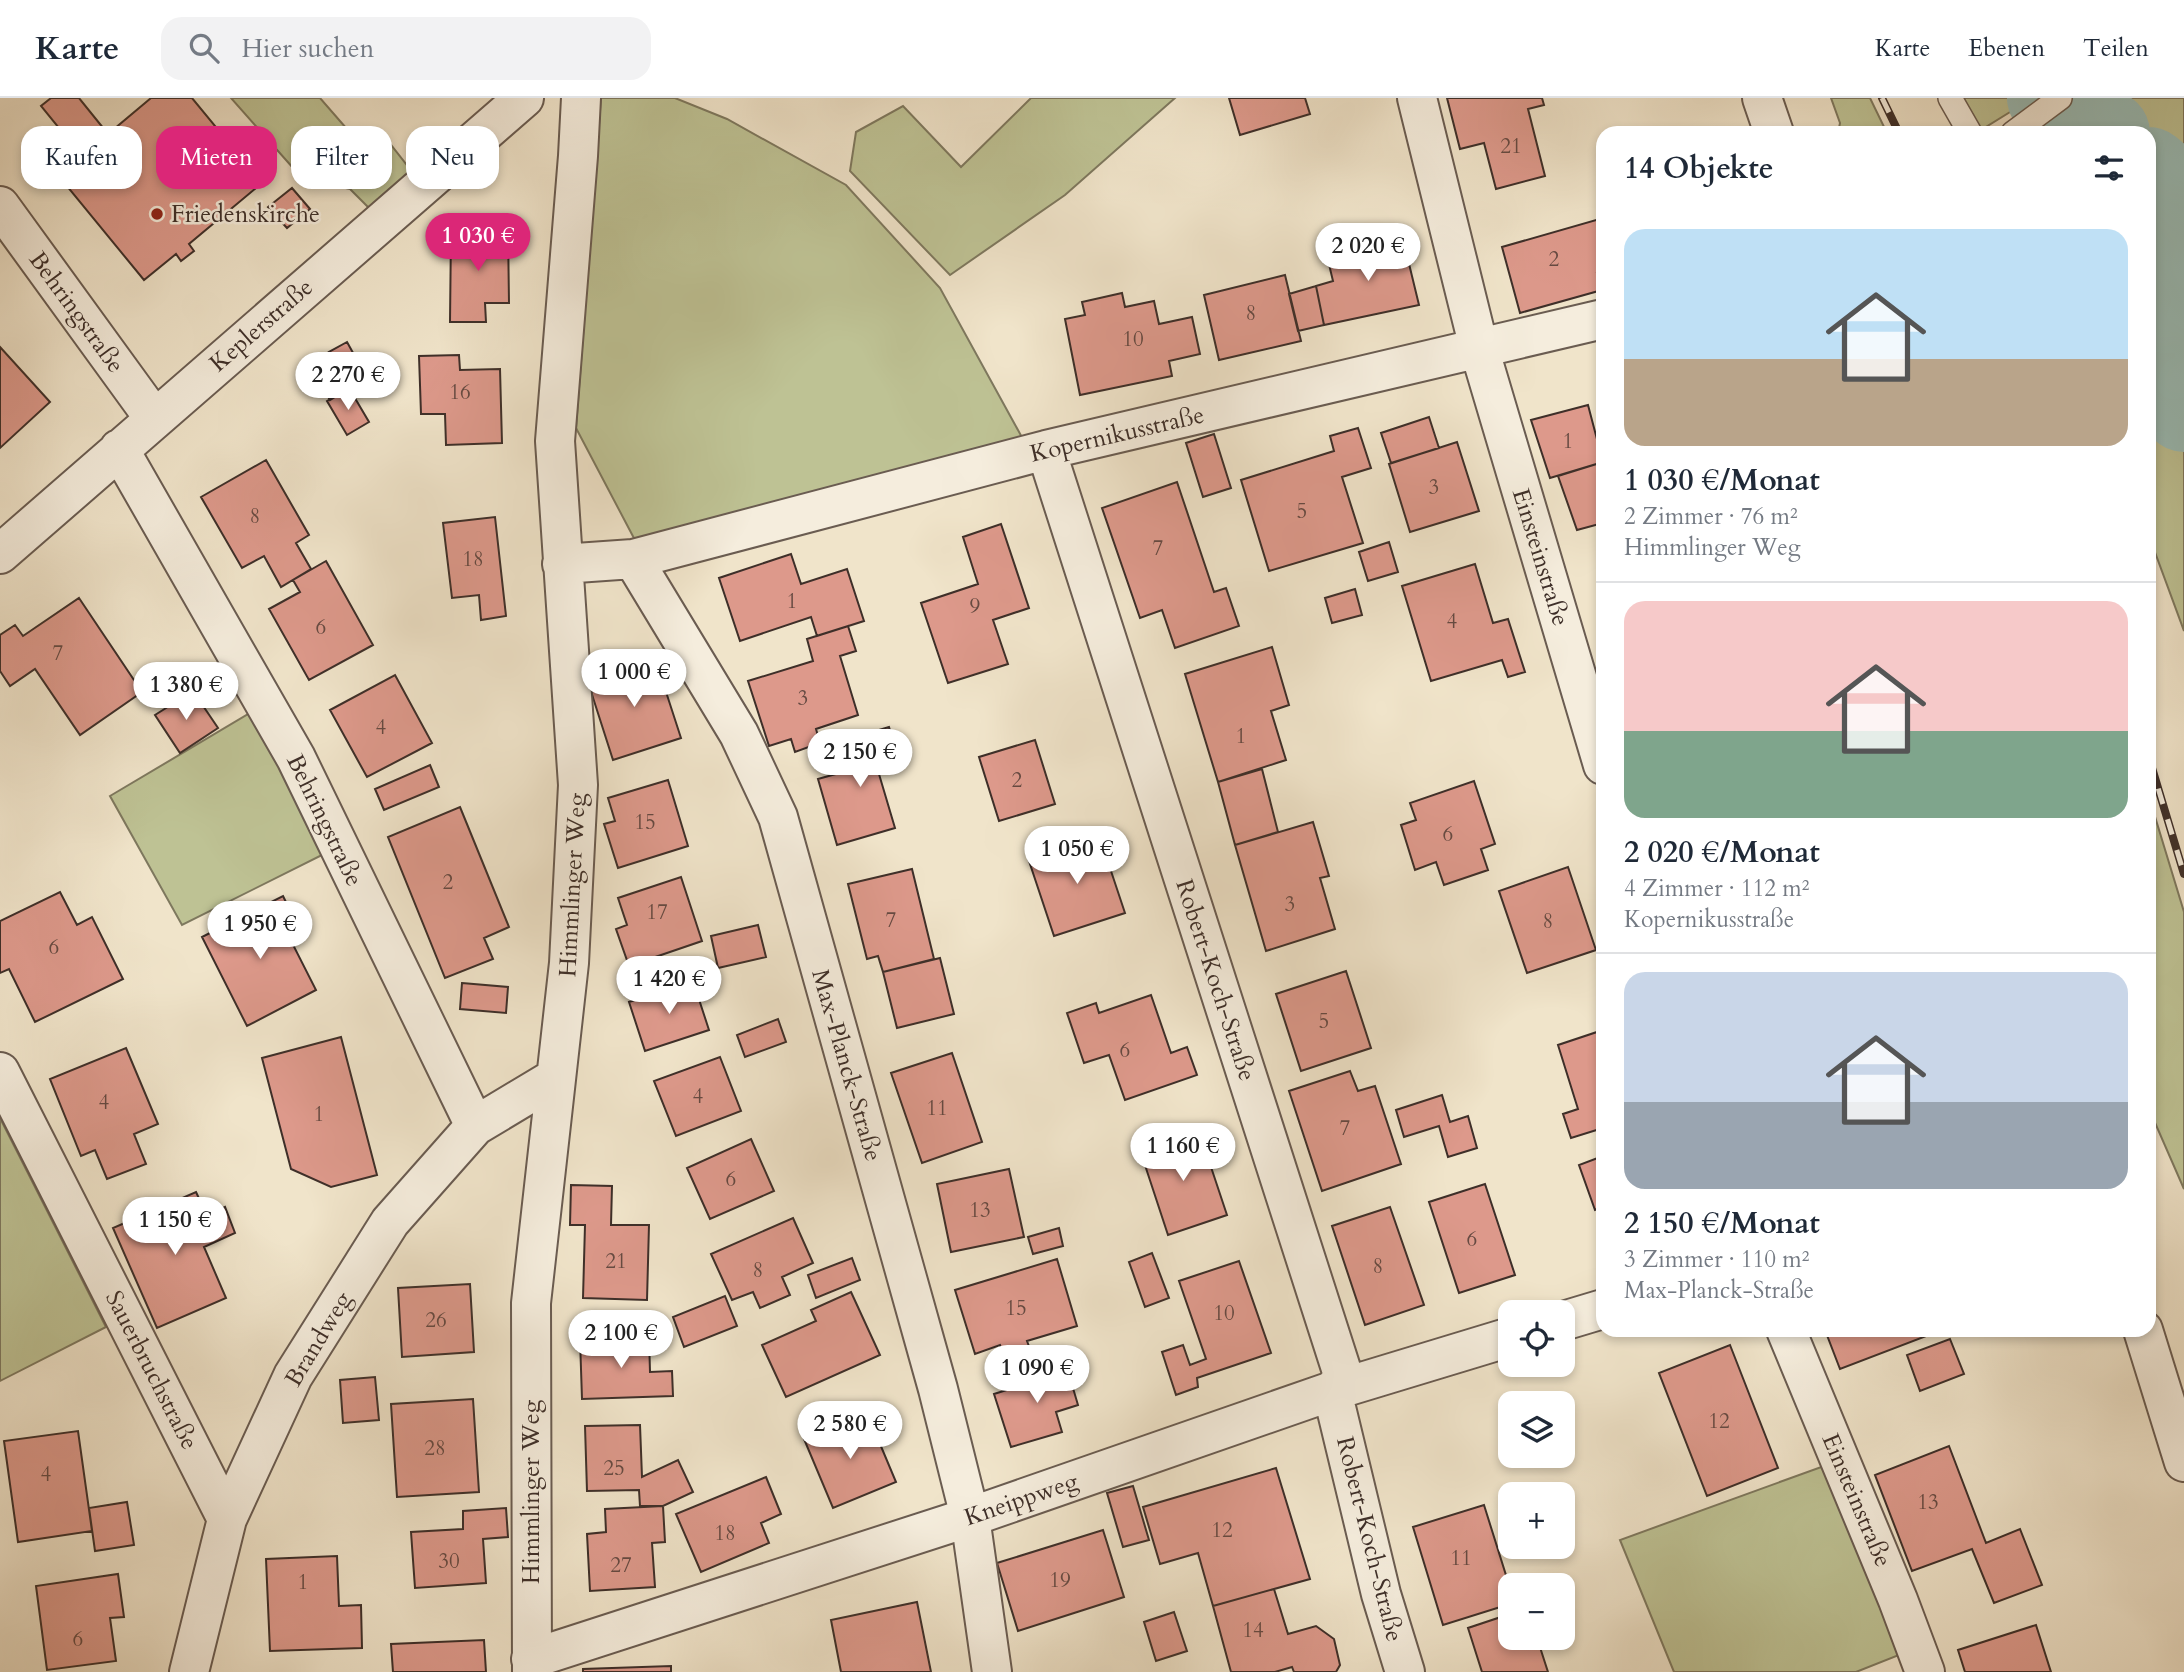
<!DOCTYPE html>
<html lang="de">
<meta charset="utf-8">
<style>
:root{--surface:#fff;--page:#f2f2f3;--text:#1f2937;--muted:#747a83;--line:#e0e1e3;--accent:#db2777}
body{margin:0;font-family:Cardo,serif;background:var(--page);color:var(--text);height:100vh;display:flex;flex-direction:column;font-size:26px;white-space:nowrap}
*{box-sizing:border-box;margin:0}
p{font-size:23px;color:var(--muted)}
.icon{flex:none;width:38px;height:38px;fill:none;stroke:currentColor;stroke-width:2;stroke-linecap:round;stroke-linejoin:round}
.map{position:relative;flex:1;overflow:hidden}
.drawer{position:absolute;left:1596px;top:28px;width:560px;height:1211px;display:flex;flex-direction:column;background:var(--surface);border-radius:21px;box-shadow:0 4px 10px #0003}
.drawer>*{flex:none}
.banner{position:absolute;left:21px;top:28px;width:665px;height:63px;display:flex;gap:14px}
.controls{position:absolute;left:1498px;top:1202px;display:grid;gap:14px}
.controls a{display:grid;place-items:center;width:77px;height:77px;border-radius:14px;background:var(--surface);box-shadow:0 4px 10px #0003;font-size:35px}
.price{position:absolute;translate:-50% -60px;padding:0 16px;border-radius:24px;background:#fff;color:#222;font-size:23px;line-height:46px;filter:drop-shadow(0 2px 4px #0008)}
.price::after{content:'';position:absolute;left:50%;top:42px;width:21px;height:16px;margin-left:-10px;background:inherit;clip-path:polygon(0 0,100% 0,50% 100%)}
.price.on{background:var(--accent);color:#fff}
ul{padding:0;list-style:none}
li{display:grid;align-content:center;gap:14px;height:371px;padding:0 28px}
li+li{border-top:2px solid var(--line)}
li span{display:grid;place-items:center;height:217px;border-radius:21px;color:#555}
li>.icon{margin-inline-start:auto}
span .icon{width:126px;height:126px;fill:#fffc;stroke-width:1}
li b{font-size:30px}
h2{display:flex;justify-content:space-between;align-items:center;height:84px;padding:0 28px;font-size:30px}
.chip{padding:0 24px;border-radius:21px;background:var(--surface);box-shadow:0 4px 10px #0003;font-size:24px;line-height:63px}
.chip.on{background:var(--accent);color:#fff}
header{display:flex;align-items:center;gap:42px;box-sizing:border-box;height:98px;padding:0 35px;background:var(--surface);border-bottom:2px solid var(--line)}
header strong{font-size:33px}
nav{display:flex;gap:38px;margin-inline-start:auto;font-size:24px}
.search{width:490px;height:63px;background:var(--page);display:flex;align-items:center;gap:18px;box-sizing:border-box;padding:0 24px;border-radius:21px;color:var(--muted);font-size:26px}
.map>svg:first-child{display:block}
</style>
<header>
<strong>Karte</strong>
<div class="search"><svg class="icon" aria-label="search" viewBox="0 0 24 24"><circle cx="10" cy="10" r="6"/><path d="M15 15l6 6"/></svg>Hier suchen</div>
<nav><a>Karte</a><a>Ebenen</a><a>Teilen</a></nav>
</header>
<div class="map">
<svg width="2184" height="1574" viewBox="0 0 2184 1574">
<rect width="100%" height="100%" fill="#f0e4ca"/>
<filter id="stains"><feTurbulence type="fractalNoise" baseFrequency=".00286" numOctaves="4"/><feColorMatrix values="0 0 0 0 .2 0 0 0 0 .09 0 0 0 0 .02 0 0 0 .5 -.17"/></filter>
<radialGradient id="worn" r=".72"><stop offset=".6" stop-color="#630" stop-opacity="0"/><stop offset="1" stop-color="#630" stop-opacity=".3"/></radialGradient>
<path fill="#bec294" stroke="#7e785e" stroke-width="2" d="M 231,0 L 320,0 L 360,46 L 384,38 L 413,75 L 373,114 L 350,91 L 302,80 Z
M 601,0 L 675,0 L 727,21 L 846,87 L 940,190 L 1024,343 L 636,444 L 576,330 Z
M 1031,0 L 1175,0 L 1065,97 L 950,177 L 850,73 L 856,34 L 903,8 L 961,69 Z
M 1831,0 L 1870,0 L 1887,35 L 1838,35 L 1840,25 Z
M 1956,0 L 2020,0 L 2023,6 L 1976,35 Z
M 2099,0 L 2184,0 L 2184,533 L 2149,438 L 2149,35 L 2057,35 Z
M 255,612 L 326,755 L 182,827 L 110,698 Z
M 2149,699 L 2184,814 L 2184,1091 L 2149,1011 L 2149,888 L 2154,878 L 2149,860 Z
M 0,1020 L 106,1229 L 0,1283 Z
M 1824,1368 L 1899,1557 L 1856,1574 L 1674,1574 L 1620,1442 Z"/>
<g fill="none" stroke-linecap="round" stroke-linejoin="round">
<path stroke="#9abeb9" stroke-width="84" d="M 2049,0 L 2082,25 L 2108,35
M 2149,71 L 2155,76 L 2176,160 L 2168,286 L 2184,312"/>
</g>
<path fill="#dd998b" stroke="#3e2f29" stroke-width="2" d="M 51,0 L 79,0 L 108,36 L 151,0 L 192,0 L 262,85 L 189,146 L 194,153 L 181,163 L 176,156 L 144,182 L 57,76 L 81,57 L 41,8 Z
M 1229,0 L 1305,0 L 1310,16 L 1240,37 Z
M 1447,0 L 1542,0 L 1544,7 L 1528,11 L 1545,78 L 1496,91 L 1484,45 L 1460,51 Z
M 292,90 L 310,111 L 287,130 L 268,109 Z
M 1603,120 L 1603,173 L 1597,175 L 1602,192 L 1520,215 L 1502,149 Z
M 508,132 L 509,205 L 485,205 L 486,224 L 450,224 L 451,133 Z
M 1403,141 L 1419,207 L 1324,227 L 1316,188 L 1333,183 L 1327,158 Z
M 1285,177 L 1301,243 L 1219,262 L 1204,197 Z
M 1316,188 L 1324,227 L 1298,233 L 1289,196 Z
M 1122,195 L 1125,209 L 1154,203 L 1159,226 L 1192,219 L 1200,256 L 1169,263 L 1172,278 L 1080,297 L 1065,221 L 1085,217 L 1082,204 Z
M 347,244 L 367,280 L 349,290 L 329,254 Z
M 0,249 L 50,304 L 0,350 Z
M 329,254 L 349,290 L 330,302 L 309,265 Z
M 459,257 L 460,272 L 500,271 L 502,345 L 446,347 L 445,316 L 421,316 L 419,258 Z
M 349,290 L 369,324 L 347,337 L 327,303 Z
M 1588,307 L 1603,364 L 1550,380 L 1531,322 Z
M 1429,319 L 1439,350 L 1391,365 L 1381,335 Z
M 1358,330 L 1371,370 L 1342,379 L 1363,445 L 1269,473 L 1241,382 L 1334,353 L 1330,338 Z
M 1214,336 L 1231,390 L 1203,399 L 1186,345 Z
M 1457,344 L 1479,413 L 1410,434 L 1389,366 Z
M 266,362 L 309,437 L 296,445 L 311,471 L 281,489 L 264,458 L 242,470 L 201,399 Z
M 1603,364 L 1603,425 L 1577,432 L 1558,378 Z
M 1177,384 L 1214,494 L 1226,490 L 1239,528 L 1175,550 L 1162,512 L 1140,520 L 1102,410 Z
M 495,419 L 506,518 L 481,522 L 479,497 L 452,500 L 443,425 Z
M 1001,426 L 1029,510 L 993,522 L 1008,566 L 948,585 L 921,505 L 978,486 L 963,439 Z
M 1389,444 L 1398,474 L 1368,483 L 1359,454 Z
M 791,456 L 801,486 L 847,471 L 864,523 L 817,538 L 811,519 L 740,543 L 719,480 Z
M 326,463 L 373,547 L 309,582 L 269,511 L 300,494 L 293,482 Z
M 1475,466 L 1493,525 L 1508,521 L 1525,574 L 1508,579 L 1502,562 L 1431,583 L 1402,488 Z
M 1355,491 L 1362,517 L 1332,525 L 1325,500 Z
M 79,500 L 142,594 L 80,637 L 35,571 L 10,588 L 0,573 L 0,537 L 15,527 L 23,538 Z
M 848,528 L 856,553 L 840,558 L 858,617 L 816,631 L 820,645 L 795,654 L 791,641 L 769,648 L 748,583 L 813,563 L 807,541 Z
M 1272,549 L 1289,607 L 1271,613 L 1286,662 L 1218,684 L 1185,576 Z
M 655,560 L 681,640 L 613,662 L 587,581 Z
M 395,577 L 432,645 L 367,679 L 330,612 Z
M 193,593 L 218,630 L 180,655 L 155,617 Z
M 889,629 L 898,659 L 876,666 L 895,730 L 837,747 L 818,681 L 850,672 L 842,643 Z
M 1035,642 L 1055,706 L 999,723 L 979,659 Z
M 430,667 L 439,689 L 384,712 L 375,691 Z
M 1262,671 L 1278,734 L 1235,747 L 1218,684 Z
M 668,682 L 688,748 L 618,770 L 604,726 L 615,723 L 608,700 Z
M 1474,683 L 1495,746 L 1481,751 L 1488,772 L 1444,787 L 1436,764 L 1415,772 L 1401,727 L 1416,722 L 1410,705 Z
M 460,709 L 509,829 L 484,840 L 493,861 L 445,880 L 388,739 Z
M 1313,724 L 1329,778 L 1320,780 L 1335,831 L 1266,853 L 1235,747 Z
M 1099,737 L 1125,815 L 1054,838 L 1028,760 Z
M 1568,769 L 1596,852 L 1527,875 L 1499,793 Z
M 912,771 L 934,861 L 883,874 L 878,858 L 867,861 L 848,786 Z
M 681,779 L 702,843 L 629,868 L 616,831 L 627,827 L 618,800 Z
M 60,794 L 77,827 L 92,819 L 123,881 L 35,924 L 9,871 L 0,875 L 0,823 Z
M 283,798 L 297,827 L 286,833 L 316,892 L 247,928 L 202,839 Z
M 758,827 L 766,859 L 718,870 L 711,838 Z
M 940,860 L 954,916 L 897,930 L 883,874 Z
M 1346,873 L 1371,950 L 1301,973 L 1276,896 Z
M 693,883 L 709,932 L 645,953 L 629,904 Z
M 462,885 L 508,889 L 506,915 L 460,911 Z
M 1151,897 L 1171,955 L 1187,949 L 1197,977 L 1125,1002 L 1109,957 L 1084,965 L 1067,915 L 1096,905 L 1099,915 Z
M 778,921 L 786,944 L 745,959 L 737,937 Z
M 1603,932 L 1603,1030 L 1571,1040 L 1563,1016 L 1578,1011 L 1558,947 Z
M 341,939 L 377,1077 L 331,1089 L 291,1071 L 262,960 Z
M 126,950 L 158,1026 L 134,1036 L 146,1066 L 107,1081 L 95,1052 L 81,1058 L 50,981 Z
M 952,955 L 982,1044 L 922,1065 L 891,975 Z
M 720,959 L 741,1013 L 676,1038 L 654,983 Z
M 1350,973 L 1358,993 L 1375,988 L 1401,1066 L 1322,1093 L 1289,993 Z
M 1442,997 L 1450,1024 L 1468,1018 L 1477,1050 L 1448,1059 L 1439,1028 L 1404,1039 L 1396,1012 Z
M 1199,1033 L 1227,1117 L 1168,1137 L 1140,1052 Z
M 751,1041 L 774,1093 L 710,1121 L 687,1070 Z
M 1603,1058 L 1603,1109 L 1595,1112 L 1579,1067 Z
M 1009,1071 L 1024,1139 L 951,1154 L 937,1086 Z
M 1485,1086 L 1515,1177 L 1459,1195 L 1429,1104 Z
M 571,1087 L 612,1088 L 611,1127 L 649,1127 L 647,1202 L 583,1200 L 585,1127 L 570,1127 Z
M 196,1094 L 207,1118 L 225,1109 L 235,1135 L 204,1149 L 226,1200 L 157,1230 L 113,1130 Z
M 1390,1109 L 1424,1207 L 1365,1227 L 1332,1128 Z
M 793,1120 L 813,1165 L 782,1179 L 790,1197 L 760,1210 L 753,1194 L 732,1202 L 711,1156 Z
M 1059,1130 L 1063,1148 L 1033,1156 L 1028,1139 Z
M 1152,1155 L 1169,1200 L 1145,1209 L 1129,1164 Z
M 852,1160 L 860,1182 L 816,1200 L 808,1177 Z
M 1057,1161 L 1077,1228 L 1027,1243 L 1030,1251 L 1003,1259 L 1000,1247 L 975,1256 L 955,1192 Z
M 1239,1163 L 1271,1255 L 1197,1280 L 1198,1289 L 1176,1297 L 1162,1254 L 1183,1247 L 1190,1267 L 1206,1261 L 1179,1183 Z
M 470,1186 L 474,1254 L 402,1259 L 398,1190 Z
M 851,1194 L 880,1257 L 786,1299 L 762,1247 L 816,1223 L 811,1212 Z
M 725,1198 L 737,1228 L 684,1249 L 673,1219 Z
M 1825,1232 L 1927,1232 L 1929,1237 L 1840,1271 Z
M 649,1238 L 650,1274 L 672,1273 L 673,1298 L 582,1301 L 580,1241 Z
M 1950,1241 L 1964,1276 L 1920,1293 L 1907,1257 Z
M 1730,1247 L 1778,1370 L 1707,1398 L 1659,1275 Z
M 1065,1263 L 1078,1307 L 1056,1314 L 1062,1334 L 1011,1349 L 994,1296 L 1042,1281 L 1039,1271 Z
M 375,1279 L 379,1322 L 343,1325 L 340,1282 Z
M 473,1301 L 479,1394 L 397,1399 L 391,1306 Z
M 867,1315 L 896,1384 L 833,1410 L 804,1341 Z
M 640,1327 L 642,1379 L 678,1362 L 693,1394 L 663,1408 L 640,1408 L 639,1392 L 587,1393 L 585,1328 Z
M 78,1333 L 92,1433 L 18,1444 L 4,1343 Z
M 1949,1348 L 1986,1445 L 2020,1431 L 2042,1487 L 1994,1505 L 1972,1451 L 1912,1473 L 1875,1377 Z
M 1276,1370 L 1310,1481 L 1213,1508 L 1198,1455 L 1160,1466 L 1143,1409 Z
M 766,1379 L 781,1416 L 761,1425 L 769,1445 L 701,1474 L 676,1416 Z
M 1133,1388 L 1149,1442 L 1123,1449 L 1107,1395 Z
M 127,1404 L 134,1447 L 95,1453 L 89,1410 Z
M 1484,1407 L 1510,1490 L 1510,1506 L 1443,1527 L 1413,1429 Z
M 663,1408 L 665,1444 L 652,1445 L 655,1489 L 590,1493 L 587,1436 L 606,1434 L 605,1411 Z
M 506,1410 L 508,1439 L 483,1441 L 486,1485 L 415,1490 L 411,1434 L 463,1431 L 463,1413 Z
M 1103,1432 L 1124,1499 L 1018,1533 L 997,1465 Z
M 337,1458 L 339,1508 L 361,1507 L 362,1550 L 270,1553 L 266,1461 Z
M 118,1476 L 124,1519 L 110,1520 L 116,1563 L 47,1572 L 36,1488 Z
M 1274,1491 L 1288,1536 L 1316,1528 L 1334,1541 L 1340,1567 L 1336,1574 L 1294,1574 L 1292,1569 L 1275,1574 L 1231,1574 L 1213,1508 Z
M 917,1504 L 931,1574 L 841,1574 L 831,1522 Z
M 1174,1514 L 1187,1553 L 1156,1563 L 1144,1524 Z
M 1510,1516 L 1510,1540 L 1537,1540 L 1548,1574 L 1482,1574 L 1468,1530 Z
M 2036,1527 L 2051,1574 L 1965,1574 L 1958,1552 Z
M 484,1542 L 486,1574 L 393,1574 L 391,1546 Z
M 671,1568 L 671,1574 L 583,1574 L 583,1571 Z"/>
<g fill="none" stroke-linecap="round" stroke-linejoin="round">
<defs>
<path id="service" d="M 1950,0 L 1970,35
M 2013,35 L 2060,0"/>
<path id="minor" d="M 1417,0 L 1479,250 L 1603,667
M 0,108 L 154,320
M 119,351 L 296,660 L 475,1028
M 1046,352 L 1344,1280 L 1332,1293 L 1381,1496 L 1405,1574
M 0,456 L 524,0
M 633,461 L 1046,352 L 1603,221
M 562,466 L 633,461 L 739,636 L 778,719 L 938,1291 L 970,1419 L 992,1574
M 0,974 L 227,1421
M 1563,1223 L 1603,1211
M 1786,1232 L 1898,1502 L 1925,1574
M 531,1561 L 970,1419 L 1332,1293 L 1510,1239
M 189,1574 L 227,1421 L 293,1278 L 390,1124 L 475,1028 L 555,980
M 532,1574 L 531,1205 L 569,865 L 578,687 L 555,343 L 578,58 L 581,0"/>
<path id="tertiary" d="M 1762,0 L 1774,35
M 2143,1232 L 2184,1364"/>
</defs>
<use href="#service" stroke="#6a5c51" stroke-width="26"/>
<use href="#minor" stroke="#6a5c51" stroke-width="42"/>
<use href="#tertiary" stroke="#6a5c51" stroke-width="42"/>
<use href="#service" stroke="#f5eddd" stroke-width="23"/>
<use href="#minor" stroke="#f5eddd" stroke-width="38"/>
<use href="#tertiary" stroke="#f5eddd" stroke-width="38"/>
<defs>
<path id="rail" d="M 1882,0 L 1899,35
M 2149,660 L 2184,776"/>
</defs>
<use href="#rail" stroke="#3e2f29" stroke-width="8"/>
<use href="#rail" stroke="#f5eddd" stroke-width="5" stroke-dasharray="16" stroke-linecap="butt"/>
</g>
<circle fill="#8f2418" stroke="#f5eddd" stroke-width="2.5" cx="157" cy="116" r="7"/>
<g text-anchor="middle" stroke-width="5" stroke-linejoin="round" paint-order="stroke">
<g font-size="21" fill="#664a42">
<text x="1511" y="55">21</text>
<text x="1554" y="168">2</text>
<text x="1251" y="222">8</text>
<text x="1133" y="248">10</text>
<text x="460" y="301">16</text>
<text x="1568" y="350">1</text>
<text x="1434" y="396">3</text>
<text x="1302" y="420">5</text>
<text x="255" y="425">8</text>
<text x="1158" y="457">7</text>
<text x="473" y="468">18</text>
<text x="792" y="510">1</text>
<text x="975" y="515">9</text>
<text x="1452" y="530">4</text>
<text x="321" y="536">6</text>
<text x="58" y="562">7</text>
<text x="803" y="607">3</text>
<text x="381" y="636">4</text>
<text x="1241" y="645">1</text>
<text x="1017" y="689">2</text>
<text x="645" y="731">15</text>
<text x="1448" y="743">6</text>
<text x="448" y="791">2</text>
<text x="1290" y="813">3</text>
<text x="657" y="821">17</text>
<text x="891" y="829">7</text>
<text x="1548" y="830">8</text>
<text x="54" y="856">6</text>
<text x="1324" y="930">5</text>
<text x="1125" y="959">6</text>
<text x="698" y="1005">4</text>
<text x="104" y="1011">4</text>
<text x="937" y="1017">11</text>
<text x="319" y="1023">1</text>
<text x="1345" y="1037">7</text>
<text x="731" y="1088">6</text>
<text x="980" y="1119">13</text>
<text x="1472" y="1148">6</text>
<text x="616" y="1170">21</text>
<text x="1378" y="1175">8</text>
<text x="758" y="1179">8</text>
<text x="1016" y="1217">15</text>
<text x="1224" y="1222">10</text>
<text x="436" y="1229">26</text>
<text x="1719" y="1330">12</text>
<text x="435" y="1357">28</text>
<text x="614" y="1377">25</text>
<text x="46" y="1383">4</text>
<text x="1928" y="1411">13</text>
<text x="1222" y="1439">12</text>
<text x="725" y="1442">18</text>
<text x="1461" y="1467">11</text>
<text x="449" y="1470">30</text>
<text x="621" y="1474">27</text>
<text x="1060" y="1489">19</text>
<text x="303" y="1491">1</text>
<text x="1253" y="1539">14</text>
<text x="78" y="1548">6</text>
</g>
<g font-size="24" fill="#3e2f29" stroke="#f5eddd" text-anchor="start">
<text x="171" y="124">Friedenskirche</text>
</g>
<g font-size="24" fill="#3e2f29" stroke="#f5eddd">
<text transform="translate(77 214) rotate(54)" y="8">Behringstraße</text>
<text transform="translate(261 227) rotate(-41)" y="8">Keplerstraße</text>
<text transform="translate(1117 336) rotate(-13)" y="8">Kopernikusstraße</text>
<text transform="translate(1541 459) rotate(73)" y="8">Einsteinstraße</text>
<text transform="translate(325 722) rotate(64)" y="8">Behringstraße</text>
<text transform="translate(572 787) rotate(-87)" y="8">Himmlinger Weg</text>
<text transform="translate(1216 882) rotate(72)" y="8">Robert-Koch-Straße</text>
<text transform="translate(847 967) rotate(74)" y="8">Max-Planck-Straße</text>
<text transform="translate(318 1241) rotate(-59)" y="8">Brandweg</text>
<text transform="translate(152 1272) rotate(63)" y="8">Sauerbruchstraße</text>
<text transform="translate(531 1394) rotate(-90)" y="8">Himmlinger Weg</text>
<text transform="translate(1021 1401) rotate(-19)" y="8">Kneippweg</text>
<text transform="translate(1857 1402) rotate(67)" y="8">Einsteinstraße</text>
<text transform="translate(1370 1441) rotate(76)" y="8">Robert-Koch-Straße</text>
</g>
</g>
<rect width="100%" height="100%" filter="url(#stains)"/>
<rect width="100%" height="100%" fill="url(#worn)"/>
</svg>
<div class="controls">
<a><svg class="icon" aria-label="locate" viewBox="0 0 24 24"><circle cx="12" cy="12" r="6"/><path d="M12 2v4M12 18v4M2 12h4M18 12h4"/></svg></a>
<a><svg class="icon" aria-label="layers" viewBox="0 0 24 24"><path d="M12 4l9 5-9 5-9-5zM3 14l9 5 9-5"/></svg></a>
<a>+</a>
<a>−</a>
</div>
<b class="price on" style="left:478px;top:175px">1 030 €</b>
<b class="price" style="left:1368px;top:185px">2 020 €</b>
<b class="price" style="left:348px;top:314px">2 270 €</b>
<b class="price" style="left:634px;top:611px">1 000 €</b>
<b class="price" style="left:186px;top:624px">1 380 €</b>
<b class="price" style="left:860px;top:691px">2 150 €</b>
<b class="price" style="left:1077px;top:788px">1 050 €</b>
<b class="price" style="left:260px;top:863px">1 950 €</b>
<b class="price" style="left:669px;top:918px">1 420 €</b>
<b class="price" style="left:1183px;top:1085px">1 160 €</b>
<b class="price" style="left:175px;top:1159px">1 150 €</b>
<b class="price" style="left:621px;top:1272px">2 100 €</b>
<b class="price" style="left:1037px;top:1307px">1 090 €</b>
<b class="price" style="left:850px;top:1363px">2 580 €</b>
<div class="banner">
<a class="chip">Kaufen</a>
<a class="chip on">Mieten</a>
<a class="chip">Filter</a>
<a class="chip">Neu</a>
</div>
<section class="drawer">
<h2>14 Objekte<svg class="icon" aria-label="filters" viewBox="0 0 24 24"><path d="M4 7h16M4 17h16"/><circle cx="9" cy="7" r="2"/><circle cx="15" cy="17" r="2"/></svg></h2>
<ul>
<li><span style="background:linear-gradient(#bfe0f5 60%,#b9a48a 0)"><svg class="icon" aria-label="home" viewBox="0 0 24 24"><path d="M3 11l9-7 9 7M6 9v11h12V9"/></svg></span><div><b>1 030 €/Monat</b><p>2 Zimmer · 76 m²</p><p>Himmlinger Weg</p></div></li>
<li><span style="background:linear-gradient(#f6c9c9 60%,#7fa58c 0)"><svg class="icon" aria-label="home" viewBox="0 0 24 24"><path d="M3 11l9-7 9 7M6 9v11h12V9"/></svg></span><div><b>2 020 €/Monat</b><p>4 Zimmer · 112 m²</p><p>Kopernikusstraße</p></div></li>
<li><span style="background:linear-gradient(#c9d6e8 60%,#9aa5b1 0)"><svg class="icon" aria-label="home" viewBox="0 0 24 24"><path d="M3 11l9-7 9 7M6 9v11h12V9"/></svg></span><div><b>2 150 €/Monat</b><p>3 Zimmer · 110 m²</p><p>Max-Planck-Straße</p></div></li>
</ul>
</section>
</div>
